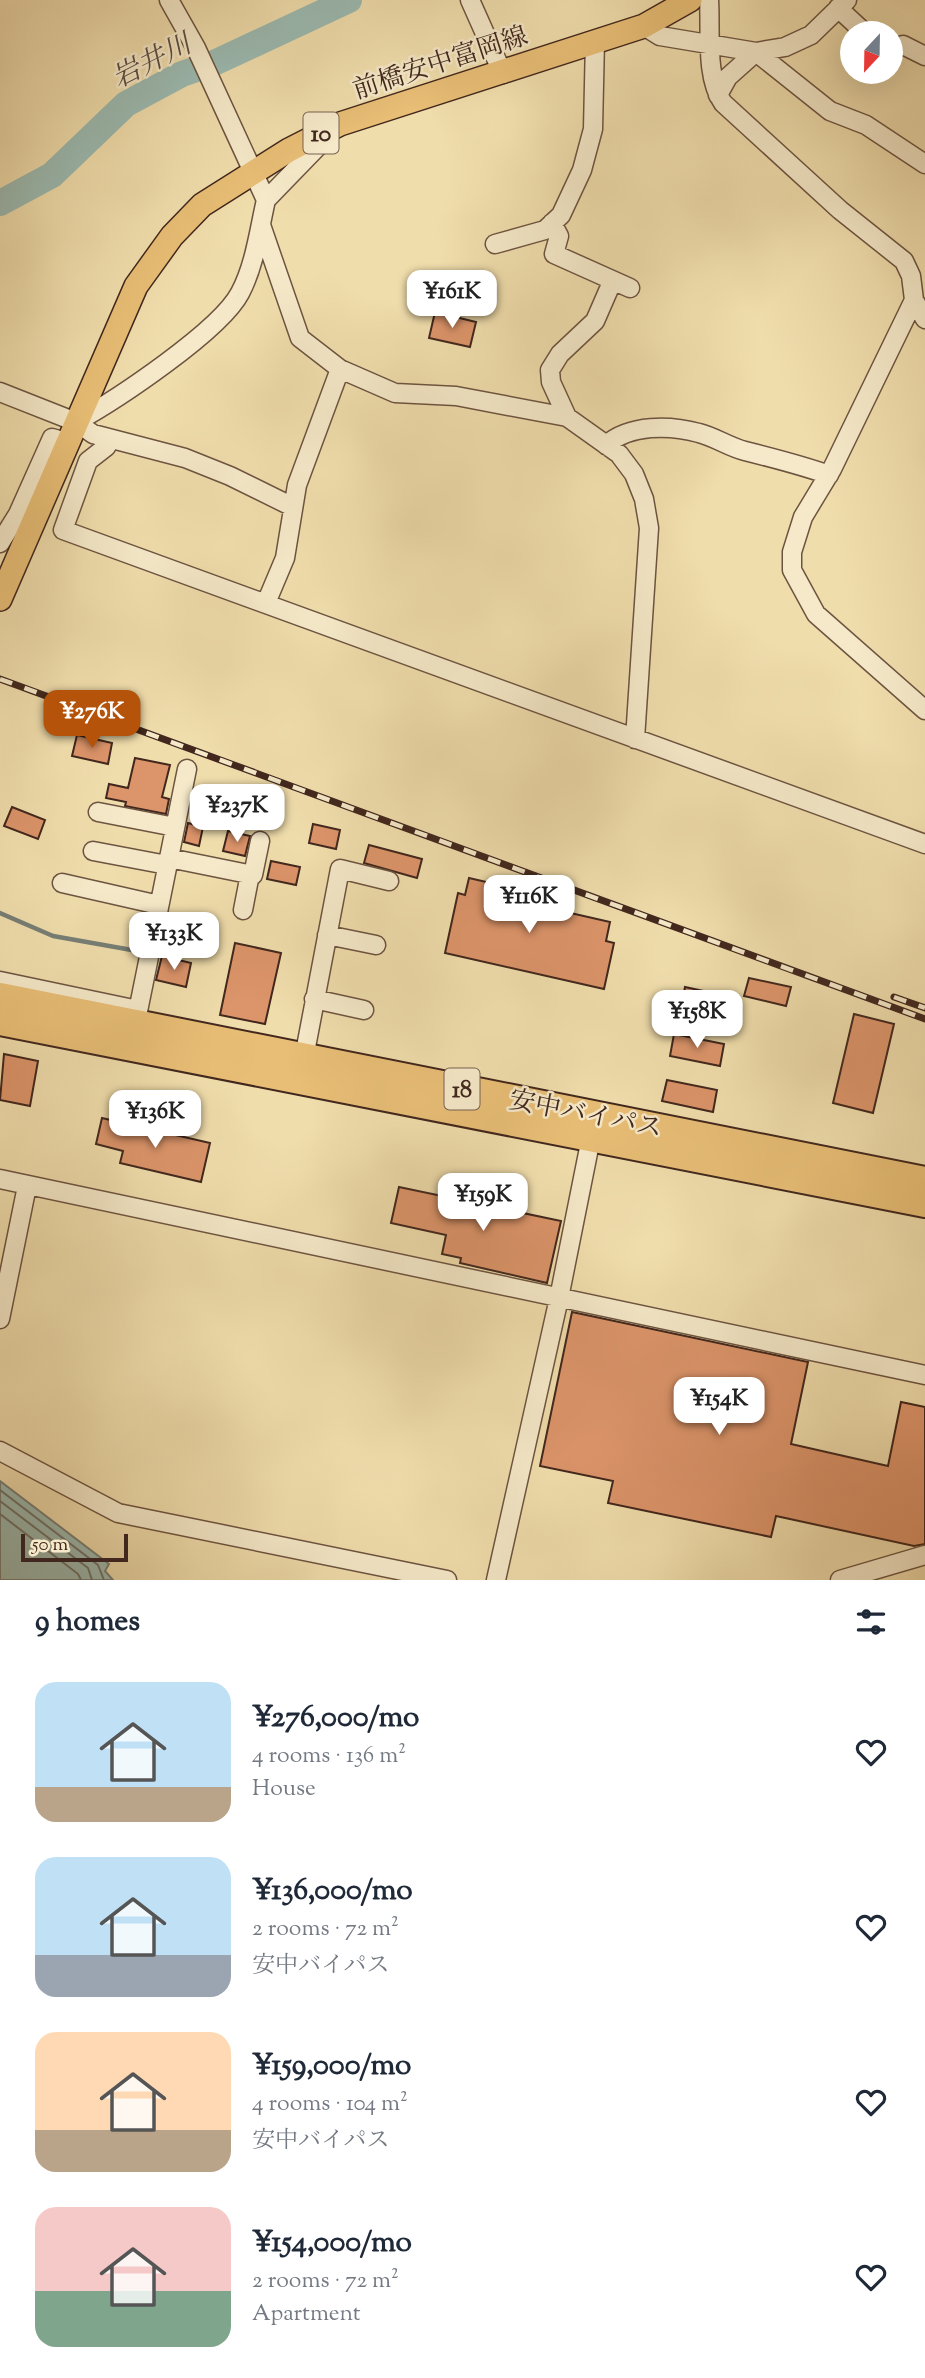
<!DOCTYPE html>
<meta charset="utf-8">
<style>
:root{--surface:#fff;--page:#f6f6f7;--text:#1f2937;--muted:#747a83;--accent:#b45309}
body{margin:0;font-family:"Sorts Mill Goudy","Noto Serif JP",serif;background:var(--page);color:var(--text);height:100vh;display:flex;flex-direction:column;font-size:26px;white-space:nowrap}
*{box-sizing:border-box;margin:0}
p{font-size:23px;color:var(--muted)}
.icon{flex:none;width:38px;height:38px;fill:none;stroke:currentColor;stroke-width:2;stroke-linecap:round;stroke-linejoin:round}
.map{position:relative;height:1580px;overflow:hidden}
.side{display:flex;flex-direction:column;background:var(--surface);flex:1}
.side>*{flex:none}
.needle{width:46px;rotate:202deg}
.tools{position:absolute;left:840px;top:21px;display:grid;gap:14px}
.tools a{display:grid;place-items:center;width:63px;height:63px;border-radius:50%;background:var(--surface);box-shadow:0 7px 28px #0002;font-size:35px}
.scale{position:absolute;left:21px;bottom:18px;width:107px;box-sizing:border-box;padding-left:7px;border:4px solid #41271d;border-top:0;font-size:19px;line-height:24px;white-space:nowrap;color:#41271d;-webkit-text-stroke:5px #f5e9c9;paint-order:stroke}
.price{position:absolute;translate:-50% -60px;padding:0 16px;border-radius:14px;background:#fff;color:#222;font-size:23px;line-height:46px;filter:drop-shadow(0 2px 4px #0008)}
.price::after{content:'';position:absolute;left:50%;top:42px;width:21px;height:16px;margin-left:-10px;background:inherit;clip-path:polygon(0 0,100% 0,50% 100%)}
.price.active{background:var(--accent);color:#fff}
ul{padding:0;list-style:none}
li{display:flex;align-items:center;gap:21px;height:175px;padding:0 35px}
li span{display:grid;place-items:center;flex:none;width:196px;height:140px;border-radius:21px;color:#555}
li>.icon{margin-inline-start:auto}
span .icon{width:84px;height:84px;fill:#fffc;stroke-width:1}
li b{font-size:30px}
h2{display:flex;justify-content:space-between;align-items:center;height:84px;padding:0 35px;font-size:30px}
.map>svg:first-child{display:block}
</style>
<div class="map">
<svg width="925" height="1580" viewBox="0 0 925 1580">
<rect width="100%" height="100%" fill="#f0ddac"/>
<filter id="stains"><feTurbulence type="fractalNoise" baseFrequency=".00286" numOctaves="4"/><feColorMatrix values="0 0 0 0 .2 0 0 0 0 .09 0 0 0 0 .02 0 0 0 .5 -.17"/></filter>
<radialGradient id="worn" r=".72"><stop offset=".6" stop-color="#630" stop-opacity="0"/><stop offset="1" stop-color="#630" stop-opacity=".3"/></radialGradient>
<path fill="#9bbab1" stroke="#777f76" stroke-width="2" d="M 0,1481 L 109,1564 L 105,1571 L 113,1580 L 0,1580 Z"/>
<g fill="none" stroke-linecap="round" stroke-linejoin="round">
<path stroke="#6e7067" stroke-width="2" d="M 0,1490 L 98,1565 L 104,1580
M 0,1501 L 88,1568 L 92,1580
M 0,1514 L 78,1574 L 81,1580"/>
<path stroke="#777f76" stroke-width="4.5" d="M 0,913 L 53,936 L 143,952"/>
<path stroke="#9bbab1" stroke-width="26" d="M 0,203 L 52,175 L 126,104 L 182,74 L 214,63 L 349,0"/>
</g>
<path fill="#dc946a" stroke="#41271d" stroke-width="2" d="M 435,312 L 476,322 L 470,347 L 429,338 Z
M 77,735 L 112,743 L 108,764 L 72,756 Z
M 135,758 L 170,765 L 162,797 L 169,799 L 166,814 L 125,806 L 126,802 L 106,798 L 109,784 L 128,788 Z
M 212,789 L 238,794 L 232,819 L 206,813 Z
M 12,807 L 45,820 L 38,839 L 4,826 Z
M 188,823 L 203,827 L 199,846 L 184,842 Z
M 313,824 L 340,830 L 336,849 L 309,843 Z
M 228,831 L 250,836 L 245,856 L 223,851 Z
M 369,845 L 422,859 L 417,878 L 364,863 Z
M 271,861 L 300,867 L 296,885 L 267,879 Z
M 469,878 L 543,895 L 540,906 L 610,922 L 606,941 L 614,943 L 604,989 L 445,953 L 458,893 L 465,895 Z
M 235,943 L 281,953 L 265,1024 L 220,1015 Z
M 162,956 L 191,963 L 186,987 L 156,980 Z
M 749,978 L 791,987 L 786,1006 L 744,996 Z
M 685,987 L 736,998 L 731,1019 L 681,1009 Z
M 854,1014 L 894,1024 L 873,1113 L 833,1103 Z
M 674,1034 L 724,1044 L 720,1066 L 670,1056 Z
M 4,1054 L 38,1061 L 30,1106 L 0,1100 Z
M 667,1080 L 717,1090 L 713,1112 L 662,1101 Z
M 102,1118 L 210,1143 L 201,1182 L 120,1163 L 123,1151 L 96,1144 Z
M 399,1187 L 561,1221 L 547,1283 L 460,1263 L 461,1258 L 442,1254 L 446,1235 L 391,1223 Z
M 572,1312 L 808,1362 L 791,1444 L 888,1466 L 901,1402 L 925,1407 L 925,1544 L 914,1546 L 776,1516 L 771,1537 L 608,1503 L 613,1481 L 540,1466 Z"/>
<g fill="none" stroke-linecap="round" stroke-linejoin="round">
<defs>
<path id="minor" d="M 470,0 L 503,74
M 709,0 C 711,31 705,77 723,103 L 840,210 L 904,261 L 911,276 L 914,300 L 925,319
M 838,8 L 865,33
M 644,26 L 660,36 L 756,52 L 785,47 L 811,35 L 847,0
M 891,50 L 903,45 L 925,56
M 718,95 L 728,77 L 756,52 L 830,111 L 866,125 L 925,164
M 266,200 L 329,135
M 552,223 L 559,236 L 554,254 L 630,288
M 261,225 L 300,338 L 340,369 L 297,485 L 285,558 L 266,603
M 495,244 L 545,230 L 561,215 L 582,170 L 593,129 L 595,40
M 914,300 L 832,469 L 803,517 L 792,552 L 792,570 L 816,614 L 925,710
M 340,369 L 395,393 L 456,396 L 567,417 L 619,454 L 634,474 L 644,499 L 649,528 L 635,739
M 0,392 L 76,422 L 93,434 L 185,458 L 230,476 L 293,507
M 567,417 L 551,382 L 550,370 L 560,354 L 595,321 L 612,282
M 76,422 C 116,400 220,331 240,293 C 255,265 259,230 266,200 L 196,48 L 169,0
M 111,439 L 106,447 L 88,461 L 63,530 L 925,844
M 606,445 C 630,424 670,425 699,433 C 715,437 729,447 745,451 C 773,458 801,465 829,475
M 0,543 L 18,514 L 52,438 L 66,442
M 98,812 L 175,827
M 93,851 L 167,865
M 169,858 L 253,875 L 260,841
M 62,883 L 159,905
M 243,910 L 250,874
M 327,935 L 376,945
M 0,981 L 138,1010
M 314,999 L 364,1010
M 134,1031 L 187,769
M 302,1068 L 340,869 L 389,881
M 0,1179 L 925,1375
M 0,1319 L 27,1186
M 0,1451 L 118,1513 L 447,1580
M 496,1580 L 559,1298 L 593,1128
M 840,1580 L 925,1555"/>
<path id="major" d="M 0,599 L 136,286 L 172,236 L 202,205 L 289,150 L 340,124 L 644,26 L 690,0"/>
<path id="highway" d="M 0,996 L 925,1180
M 0,1022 L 925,1204"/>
</defs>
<use href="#minor" stroke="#6d5441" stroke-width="21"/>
<use href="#major" stroke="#41271d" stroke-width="26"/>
<use href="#highway" stroke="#41271d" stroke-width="30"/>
<use href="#minor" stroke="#f5e9c9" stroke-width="18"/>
<use href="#major" stroke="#e8be76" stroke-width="23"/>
<use href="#highway" stroke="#e8be76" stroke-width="26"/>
<defs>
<path id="rail" d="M 0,679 L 925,1019
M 894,997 L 925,1008"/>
</defs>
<use href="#rail" stroke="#41271d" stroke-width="7"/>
<use href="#rail" stroke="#f5e9c9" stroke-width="4.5" stroke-dasharray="13" stroke-linecap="butt"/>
</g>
<g text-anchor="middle" stroke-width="5" stroke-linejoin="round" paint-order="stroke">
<g fill="#f5e9c9" stroke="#776151" stroke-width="2">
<rect x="303.5" y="112.5" width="35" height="41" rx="5"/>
<rect x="444.5" y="1068.5" width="35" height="41" rx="5"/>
</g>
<g font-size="24" font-weight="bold" fill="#41271d">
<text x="321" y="141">10</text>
<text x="462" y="1097">18</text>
</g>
<g font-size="26" fill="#41271d" stroke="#f5e9c9">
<text transform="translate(440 62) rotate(-18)" y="9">前橋安中富岡線</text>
<text transform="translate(586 1113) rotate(11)" y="9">安中バイパス</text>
</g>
<g font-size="28" font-style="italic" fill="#584c42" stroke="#f5e9c9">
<text transform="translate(151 60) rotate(-27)" y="10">岩井川</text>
</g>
</g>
<rect width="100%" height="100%" filter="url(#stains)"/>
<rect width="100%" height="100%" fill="url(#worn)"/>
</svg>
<div class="tools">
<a><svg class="needle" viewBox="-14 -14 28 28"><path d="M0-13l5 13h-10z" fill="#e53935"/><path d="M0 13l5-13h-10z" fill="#747a83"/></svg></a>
</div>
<div class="scale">50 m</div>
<b class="price" style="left:452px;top:330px">¥161K</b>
<b class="price active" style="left:92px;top:750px">¥276K</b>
<b class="price" style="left:237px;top:844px">¥237K</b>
<b class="price" style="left:529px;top:935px">¥116K</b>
<b class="price" style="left:174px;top:972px">¥133K</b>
<b class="price" style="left:697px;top:1050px">¥158K</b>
<b class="price" style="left:155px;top:1150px">¥136K</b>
<b class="price" style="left:483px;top:1233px">¥159K</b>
<b class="price" style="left:719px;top:1437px">¥154K</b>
</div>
<section class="side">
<h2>9 homes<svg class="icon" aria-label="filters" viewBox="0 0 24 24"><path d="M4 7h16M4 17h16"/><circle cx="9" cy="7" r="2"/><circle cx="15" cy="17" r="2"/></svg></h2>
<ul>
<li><span style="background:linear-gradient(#bfe0f5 75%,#b9a48a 0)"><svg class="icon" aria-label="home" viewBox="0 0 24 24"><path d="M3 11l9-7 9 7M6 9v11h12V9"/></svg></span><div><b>¥276,000/mo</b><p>4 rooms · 136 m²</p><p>House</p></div><svg class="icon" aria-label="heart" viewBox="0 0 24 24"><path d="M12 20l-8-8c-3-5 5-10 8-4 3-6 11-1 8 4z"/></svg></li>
<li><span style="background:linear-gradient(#bfe0f5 70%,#9aa5b1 0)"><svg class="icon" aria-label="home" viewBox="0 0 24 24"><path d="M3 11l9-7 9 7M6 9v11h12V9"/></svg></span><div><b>¥136,000/mo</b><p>2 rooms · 72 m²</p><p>安中バイパス</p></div><svg class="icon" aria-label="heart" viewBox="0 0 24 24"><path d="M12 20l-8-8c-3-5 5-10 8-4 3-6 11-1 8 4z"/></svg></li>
<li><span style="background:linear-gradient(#ffd9b3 70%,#b9a48a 0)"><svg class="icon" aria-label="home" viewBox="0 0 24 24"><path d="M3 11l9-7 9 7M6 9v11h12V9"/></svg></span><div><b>¥159,000/mo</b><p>4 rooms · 104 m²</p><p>安中バイパス</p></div><svg class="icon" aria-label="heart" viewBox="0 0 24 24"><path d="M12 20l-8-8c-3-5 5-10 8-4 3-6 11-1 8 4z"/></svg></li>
<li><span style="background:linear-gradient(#f6c9c9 60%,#7fa58c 0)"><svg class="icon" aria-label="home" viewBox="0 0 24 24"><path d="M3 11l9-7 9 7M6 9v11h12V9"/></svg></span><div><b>¥154,000/mo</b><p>2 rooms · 72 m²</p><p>Apartment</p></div><svg class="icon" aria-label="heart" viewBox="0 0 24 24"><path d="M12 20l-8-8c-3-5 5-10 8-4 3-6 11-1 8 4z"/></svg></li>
</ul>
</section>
